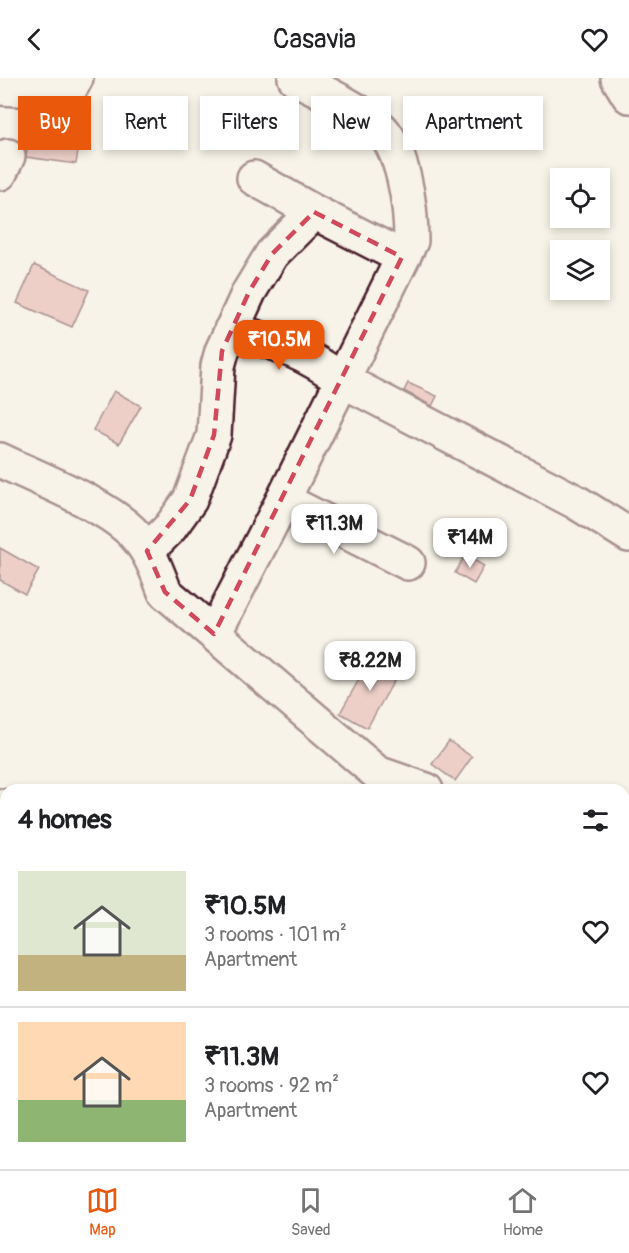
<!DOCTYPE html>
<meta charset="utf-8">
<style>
:root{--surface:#fff;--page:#f6f6f6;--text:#202124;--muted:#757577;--line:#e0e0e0;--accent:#ea580c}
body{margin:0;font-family:Pangolin,sans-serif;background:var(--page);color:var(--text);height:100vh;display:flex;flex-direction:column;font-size:22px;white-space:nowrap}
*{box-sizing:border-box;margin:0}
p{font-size:20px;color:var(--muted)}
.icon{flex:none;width:33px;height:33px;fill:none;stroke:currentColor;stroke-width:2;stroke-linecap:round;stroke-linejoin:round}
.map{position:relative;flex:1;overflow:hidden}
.side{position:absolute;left:0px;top:706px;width:630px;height:386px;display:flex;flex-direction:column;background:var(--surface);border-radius:18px 18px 0 0;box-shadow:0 3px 9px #0003}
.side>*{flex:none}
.hud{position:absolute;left:18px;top:18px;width:594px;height:54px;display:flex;gap:12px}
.tools{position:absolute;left:550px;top:90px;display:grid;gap:12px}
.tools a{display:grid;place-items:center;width:60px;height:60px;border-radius:0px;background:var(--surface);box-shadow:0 3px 9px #0003;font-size:30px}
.price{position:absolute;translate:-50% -51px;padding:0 14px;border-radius:12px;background:#fff;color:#222;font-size:20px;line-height:39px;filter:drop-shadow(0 2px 3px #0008)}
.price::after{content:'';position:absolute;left:50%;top:36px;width:18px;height:14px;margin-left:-9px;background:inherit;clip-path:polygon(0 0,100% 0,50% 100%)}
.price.active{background:var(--accent);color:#fff}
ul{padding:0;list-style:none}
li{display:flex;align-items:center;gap:18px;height:150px;padding:0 18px}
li+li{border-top:2px solid var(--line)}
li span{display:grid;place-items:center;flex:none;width:168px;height:120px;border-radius:0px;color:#555}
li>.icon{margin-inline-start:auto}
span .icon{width:72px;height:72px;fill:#fffc;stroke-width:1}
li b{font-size:26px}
h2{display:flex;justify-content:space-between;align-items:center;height:72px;padding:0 18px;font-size:26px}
.chip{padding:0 21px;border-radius:0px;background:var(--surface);box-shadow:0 3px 9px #0003;font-size:21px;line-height:54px}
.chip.active{background:var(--accent);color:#fff}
header{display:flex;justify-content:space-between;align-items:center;height:78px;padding:0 18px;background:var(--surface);font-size:27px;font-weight:600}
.menu{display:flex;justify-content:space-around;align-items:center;height:84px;border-top:2px solid var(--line);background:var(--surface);font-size:16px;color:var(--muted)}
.menu a{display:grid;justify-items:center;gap:3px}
.menu .active{color:var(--accent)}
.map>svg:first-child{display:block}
</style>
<header><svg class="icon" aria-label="back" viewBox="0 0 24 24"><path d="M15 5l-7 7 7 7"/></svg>Casavia<svg class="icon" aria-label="heart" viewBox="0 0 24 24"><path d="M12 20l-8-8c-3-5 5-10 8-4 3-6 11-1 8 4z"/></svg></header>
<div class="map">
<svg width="629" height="1091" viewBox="0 0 629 1091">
<rect width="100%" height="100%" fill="#f7f3e8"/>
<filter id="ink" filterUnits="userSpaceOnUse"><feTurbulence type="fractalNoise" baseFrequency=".0167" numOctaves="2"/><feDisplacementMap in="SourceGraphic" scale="12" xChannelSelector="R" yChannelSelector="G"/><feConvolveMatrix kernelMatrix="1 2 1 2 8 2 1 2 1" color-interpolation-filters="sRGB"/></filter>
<g filter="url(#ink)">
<path fill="#e0a5a2" stroke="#4a1f2b" stroke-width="1.5" d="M 33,34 L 83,42 L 76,86 L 26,79 Z
M 34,187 L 89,212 L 72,249 L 17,225 Z
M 408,305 L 437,318 L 432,328 L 404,313 Z
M 114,313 L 141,328 L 119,366 L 93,352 Z
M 0,470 L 39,492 L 25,516 L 0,502 Z
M 465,477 L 484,488 L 474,506 L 455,495 Z
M 373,577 L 400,592 L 367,650 L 340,635 Z
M 449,663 L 472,679 L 455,703 L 432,686 Z"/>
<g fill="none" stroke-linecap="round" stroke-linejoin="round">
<defs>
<path id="minor" d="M 618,0 L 629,18
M 0,10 L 57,13 L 71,9 L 76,0
M 0,95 L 8,78
M 314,134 L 402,179
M 231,252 C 273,263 308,276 342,302 L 576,424 L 629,457
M 0,382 C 37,400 108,427 135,457 C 150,473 157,493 165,514 L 377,695 L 426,712
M 283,422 L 408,485
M 147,473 L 170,450 L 190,422 L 214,357 L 218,288 L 222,273 L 249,214 L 272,176 L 314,134 L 254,100
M 214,556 L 283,422 L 411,163 C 411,129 404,69 376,46 C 352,27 322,14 295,0
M 624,798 L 629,801
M 624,899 L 629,893
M 0,1049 L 6,1042
M 477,1091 L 481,1086"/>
<path id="highway" d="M 0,728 L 6,734
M 0,771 L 6,777
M 295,1086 L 299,1091
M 341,1086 L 346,1091"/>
</defs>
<use href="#minor" stroke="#4a1f2b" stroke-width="38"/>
<use href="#highway" stroke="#4a1f2b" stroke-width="38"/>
<use href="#minor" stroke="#f7f3e8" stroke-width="33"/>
<use href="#highway" stroke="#f7f3e8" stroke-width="33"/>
</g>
</g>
<path d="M0 0H629V1091H0ZM 314,134 L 402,179 L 214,556 L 165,514 L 147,473 L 190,422 L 214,357 L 222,273 L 249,214 L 272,176 Z" fill="#f7f3e8" fill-opacity=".55" fill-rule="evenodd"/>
<path fill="none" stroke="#d1495b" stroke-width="4.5" stroke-dasharray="12 8" stroke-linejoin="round" d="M 314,134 L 402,179 L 214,556 L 165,514 L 147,473 L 190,422 L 214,357 L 222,273 L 249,214 L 272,176 Z"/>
</svg>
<div class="tools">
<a><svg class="icon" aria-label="locate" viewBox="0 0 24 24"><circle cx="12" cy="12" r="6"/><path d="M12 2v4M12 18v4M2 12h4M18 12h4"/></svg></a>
<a><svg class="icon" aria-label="layers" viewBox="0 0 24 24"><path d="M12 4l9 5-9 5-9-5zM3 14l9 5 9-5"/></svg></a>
</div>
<b class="price active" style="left:279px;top:293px">₹10.5M</b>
<b class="price" style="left:334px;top:477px">₹11.3M</b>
<b class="price" style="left:470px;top:491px">₹14M</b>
<b class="price" style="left:370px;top:614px">₹8.22M</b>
<div class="hud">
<a class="chip active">Buy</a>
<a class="chip">Rent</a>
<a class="chip">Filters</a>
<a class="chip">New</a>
<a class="chip">Apartment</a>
</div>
<section class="side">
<h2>4 homes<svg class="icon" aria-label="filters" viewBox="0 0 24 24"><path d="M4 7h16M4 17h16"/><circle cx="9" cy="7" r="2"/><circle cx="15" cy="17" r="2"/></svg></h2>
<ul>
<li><span style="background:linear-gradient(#dfe7d0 70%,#c2b280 0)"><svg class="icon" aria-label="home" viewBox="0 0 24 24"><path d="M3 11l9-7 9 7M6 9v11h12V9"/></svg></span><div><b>₹10.5M</b><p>3 rooms · 101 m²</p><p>Apartment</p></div><svg class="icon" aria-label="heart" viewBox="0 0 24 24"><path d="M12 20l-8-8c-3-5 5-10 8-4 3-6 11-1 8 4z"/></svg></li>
<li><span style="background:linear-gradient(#ffd9b3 65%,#8fb573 0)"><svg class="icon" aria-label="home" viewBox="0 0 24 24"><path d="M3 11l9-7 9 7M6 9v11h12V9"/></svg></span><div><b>₹11.3M</b><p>3 rooms · 92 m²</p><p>Apartment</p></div><svg class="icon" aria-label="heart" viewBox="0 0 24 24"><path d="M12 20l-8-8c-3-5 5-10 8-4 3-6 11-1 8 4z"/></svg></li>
</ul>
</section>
</div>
<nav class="menu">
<a class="active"><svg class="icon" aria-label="map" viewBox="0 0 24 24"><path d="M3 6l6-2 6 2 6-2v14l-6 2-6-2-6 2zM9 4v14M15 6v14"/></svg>Map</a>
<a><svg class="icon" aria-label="saved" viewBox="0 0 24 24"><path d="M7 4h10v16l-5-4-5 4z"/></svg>Saved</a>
<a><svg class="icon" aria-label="home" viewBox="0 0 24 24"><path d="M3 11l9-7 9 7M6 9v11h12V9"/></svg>Home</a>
</nav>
